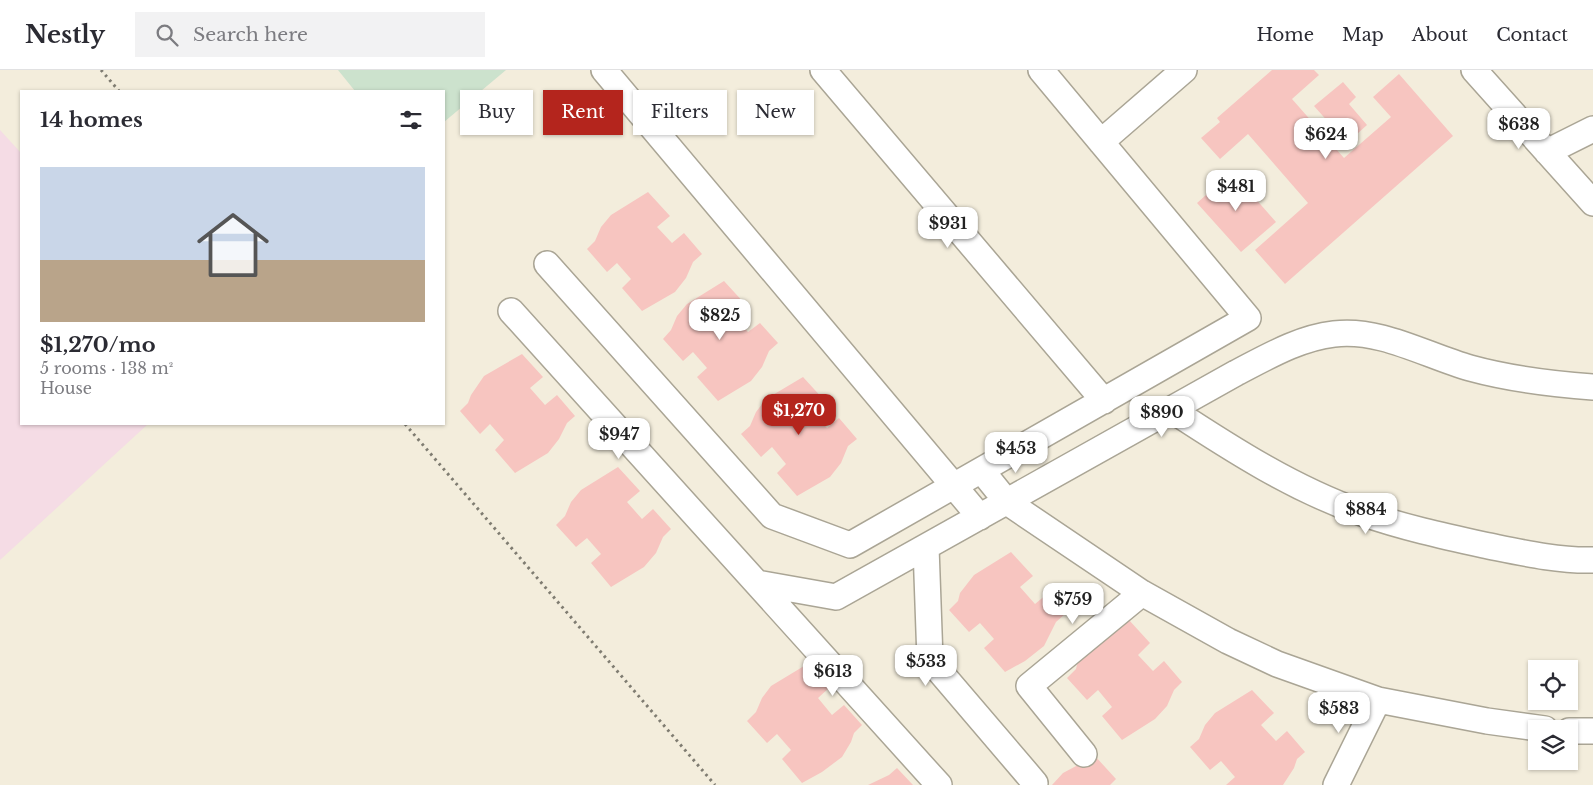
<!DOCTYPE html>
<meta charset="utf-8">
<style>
:root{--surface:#fff;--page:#f2f2f3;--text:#2b2b33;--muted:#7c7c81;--line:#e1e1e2;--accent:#b4251d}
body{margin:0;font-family:"Libre Baskerville",serif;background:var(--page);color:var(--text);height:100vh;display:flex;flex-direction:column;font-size:19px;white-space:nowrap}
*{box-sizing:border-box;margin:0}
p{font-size:16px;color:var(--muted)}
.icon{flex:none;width:28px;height:28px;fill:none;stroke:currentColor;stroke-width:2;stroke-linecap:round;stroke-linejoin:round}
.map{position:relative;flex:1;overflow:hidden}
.side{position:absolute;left:20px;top:20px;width:425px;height:335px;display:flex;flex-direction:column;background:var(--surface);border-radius:0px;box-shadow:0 1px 4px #0004}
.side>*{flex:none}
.hud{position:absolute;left:460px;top:20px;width:475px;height:45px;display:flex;gap:10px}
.tools{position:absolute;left:1528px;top:590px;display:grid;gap:10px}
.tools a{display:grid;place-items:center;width:50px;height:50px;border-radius:0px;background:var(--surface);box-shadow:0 1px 4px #0004;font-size:25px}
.price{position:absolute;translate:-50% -42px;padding:0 11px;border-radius:10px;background:#fff;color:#222;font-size:16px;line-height:32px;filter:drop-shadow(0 1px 2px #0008)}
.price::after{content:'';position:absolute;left:50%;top:30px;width:15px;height:11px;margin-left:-8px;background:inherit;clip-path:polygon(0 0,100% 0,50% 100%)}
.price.current{background:var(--accent);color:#fff}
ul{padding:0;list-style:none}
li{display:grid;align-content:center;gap:10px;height:265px;padding:0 20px}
li span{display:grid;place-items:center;height:155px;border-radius:0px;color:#555}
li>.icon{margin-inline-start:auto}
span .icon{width:90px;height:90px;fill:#fffc;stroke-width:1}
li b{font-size:21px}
h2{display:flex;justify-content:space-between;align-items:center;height:60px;padding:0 20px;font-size:21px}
.tag{padding:0 18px;border-radius:0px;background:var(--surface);box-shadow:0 1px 4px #0004;font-size:18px;line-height:45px}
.tag.current{background:var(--accent);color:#fff}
header{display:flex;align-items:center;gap:30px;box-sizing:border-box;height:70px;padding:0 25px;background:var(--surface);border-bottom:1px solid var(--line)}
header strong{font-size:24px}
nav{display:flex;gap:28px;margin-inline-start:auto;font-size:18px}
.search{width:350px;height:45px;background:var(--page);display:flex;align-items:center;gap:12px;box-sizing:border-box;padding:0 18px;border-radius:0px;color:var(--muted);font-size:19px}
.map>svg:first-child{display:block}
</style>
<header>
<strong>Nestly</strong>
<div class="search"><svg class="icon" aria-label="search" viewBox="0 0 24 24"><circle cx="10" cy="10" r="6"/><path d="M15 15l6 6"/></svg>Search here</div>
<nav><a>Home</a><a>Map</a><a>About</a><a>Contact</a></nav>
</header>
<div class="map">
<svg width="1593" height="715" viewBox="0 0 1593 715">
<rect width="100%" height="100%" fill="#f3eddc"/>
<path fill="#f5dce5" d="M 0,60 L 21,83 L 21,354 L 148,354 L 0,490 Z"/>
<path fill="#cce2cd" d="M 338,0 L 506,0 L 444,52 L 444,21 L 355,21 Z"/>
<path fill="#f7c5c0" d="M 1272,0 L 1314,0 L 1319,5 L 1292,29 L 1344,88 L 1391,47 L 1373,27 L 1399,4 L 1453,66 L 1285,214 L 1255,180 L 1308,133 L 1248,64 L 1220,89 L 1201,68 L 1220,52 L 1217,48 Z
M 1343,12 L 1356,27 L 1349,34 L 1367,55 L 1347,73 L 1314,36 Z
M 1232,102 L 1276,152 L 1241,182 L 1197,133 Z
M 648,122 L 670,146 L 657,157 L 672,173 L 684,163 L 702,184 L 693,192 L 686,208 L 675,222 L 642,241 L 622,218 L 631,209 L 617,193 L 607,202 L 587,179 L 595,171 L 601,157 L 611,145 Z
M 724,211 L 746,235 L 733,246 L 748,262 L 760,253 L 778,273 L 769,281 L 762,297 L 751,311 L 718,331 L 697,307 L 707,298 L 693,282 L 683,291 L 663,269 L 671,260 L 677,246 L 687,234 Z
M 522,284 L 543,307 L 530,318 L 545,335 L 557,325 L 575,346 L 567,353 L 559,369 L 548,383 L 515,403 L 495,380 L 504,370 L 490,354 L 480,364 L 460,341 L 468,333 L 471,325 L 484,306 Z
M 803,307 L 825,331 L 812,342 L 827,358 L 839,348 L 857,369 L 848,376 L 841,393 L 830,407 L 797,426 L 777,403 L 786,394 L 772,377 L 761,387 L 741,364 L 750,356 L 756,342 L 766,329 Z
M 618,397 L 640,421 L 627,432 L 642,449 L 653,439 L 671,459 L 663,467 L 656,483 L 644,497 L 611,517 L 591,493 L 601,484 L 587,468 L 576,477 L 556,455 L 565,446 L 571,432 L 581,420 Z
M 1011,482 L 1033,506 L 1020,517 L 1035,534 L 1047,524 L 1065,544 L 1056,552 L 1044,576 L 1025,591 L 1005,602 L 984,578 L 994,569 L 980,553 L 969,562 L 949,540 L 958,531 L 960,523 L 974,505 Z
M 1129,550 L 1150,573 L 1138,585 L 1153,601 L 1164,591 L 1182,612 L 1174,620 L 1167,636 L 1155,649 L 1122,670 L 1102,646 L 1112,637 L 1098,620 L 1087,630 L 1067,608 L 1076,599 L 1078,591 Z
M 809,593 L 830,617 L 818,628 L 832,645 L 844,635 L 862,655 L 854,663 L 851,672 L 842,687 L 822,702 L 802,713 L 782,689 L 791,680 L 777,664 L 767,673 L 747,651 L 756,642 L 762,628 L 771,616 Z
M 1252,620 L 1274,643 L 1261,655 L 1276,671 L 1287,661 L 1305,682 L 1297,689 L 1294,698 L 1283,715 L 1226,715 L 1235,707 L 1221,691 L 1210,700 L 1190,677 L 1199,669 L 1205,655 L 1215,643 Z
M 1095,686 L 1116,709 L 1110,715 L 1052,715 L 1063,703 Z
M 897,698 L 913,715 L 868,715 L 889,705 Z"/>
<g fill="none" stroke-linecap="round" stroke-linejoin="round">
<defs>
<path id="minor" d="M 604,0 L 980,447
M 823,0 L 1104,331
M 1474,0 L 1593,133
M 1101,72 L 1184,0
M 1547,82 L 1593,59
M 547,194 L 772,446 L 850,475 L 1248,248 L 1041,0
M 511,241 L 939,715
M 1172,340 C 1233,380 1294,419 1362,443 C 1402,457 1443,466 1484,475 C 1519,482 1557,491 1593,490
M 982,401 L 1007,432 L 1142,523 L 1228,571 L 1277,594 L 1378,630 L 1487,651 L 1545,659
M 926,477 L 930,590 L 1035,713
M 757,513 L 836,527 L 1236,303 C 1267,287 1299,268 1334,264 C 1380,258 1427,286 1470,298 C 1510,309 1551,314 1593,317
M 1569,661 L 1593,661
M 1084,684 L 1029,616 L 1142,523
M 1336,715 L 1378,630"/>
</defs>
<use href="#minor" stroke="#aaa595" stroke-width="28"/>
<path stroke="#7f7c71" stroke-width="3" stroke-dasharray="2.5 4" stroke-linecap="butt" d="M 101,0 L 119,21
M 405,354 L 715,715"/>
<use href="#minor" stroke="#fff" stroke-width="25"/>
</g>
</svg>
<div class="tools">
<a><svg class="icon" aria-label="locate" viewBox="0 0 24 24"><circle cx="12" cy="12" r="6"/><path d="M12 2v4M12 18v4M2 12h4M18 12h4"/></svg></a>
<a><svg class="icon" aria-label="layers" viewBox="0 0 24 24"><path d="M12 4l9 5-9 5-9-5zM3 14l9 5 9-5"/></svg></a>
</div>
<b class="price" style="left:1519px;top:80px">$638</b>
<b class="price" style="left:1326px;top:90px">$624</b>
<b class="price" style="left:1236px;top:142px">$481</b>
<b class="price" style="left:948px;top:179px">$931</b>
<b class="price" style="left:720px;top:271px">$825</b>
<b class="price current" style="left:799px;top:366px">$1,270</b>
<b class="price" style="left:1162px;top:368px">$890</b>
<b class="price" style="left:619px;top:390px">$947</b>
<b class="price" style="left:1016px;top:404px">$453</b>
<b class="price" style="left:1366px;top:465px">$884</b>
<b class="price" style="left:1073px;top:555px">$759</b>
<b class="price" style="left:926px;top:617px">$533</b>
<b class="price" style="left:833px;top:627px">$613</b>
<b class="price" style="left:1339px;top:664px">$583</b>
<div class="hud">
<a class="tag">Buy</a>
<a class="tag current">Rent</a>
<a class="tag">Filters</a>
<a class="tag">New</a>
</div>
<section class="side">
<h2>14 homes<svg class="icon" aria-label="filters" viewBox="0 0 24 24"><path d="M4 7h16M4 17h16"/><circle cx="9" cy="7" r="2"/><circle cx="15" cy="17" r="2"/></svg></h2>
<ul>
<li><span style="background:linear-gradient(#c9d6e8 60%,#b9a48a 0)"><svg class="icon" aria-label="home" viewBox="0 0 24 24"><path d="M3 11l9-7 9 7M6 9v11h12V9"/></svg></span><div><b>$1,270/mo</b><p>5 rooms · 138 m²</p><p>House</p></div></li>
</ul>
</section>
</div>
